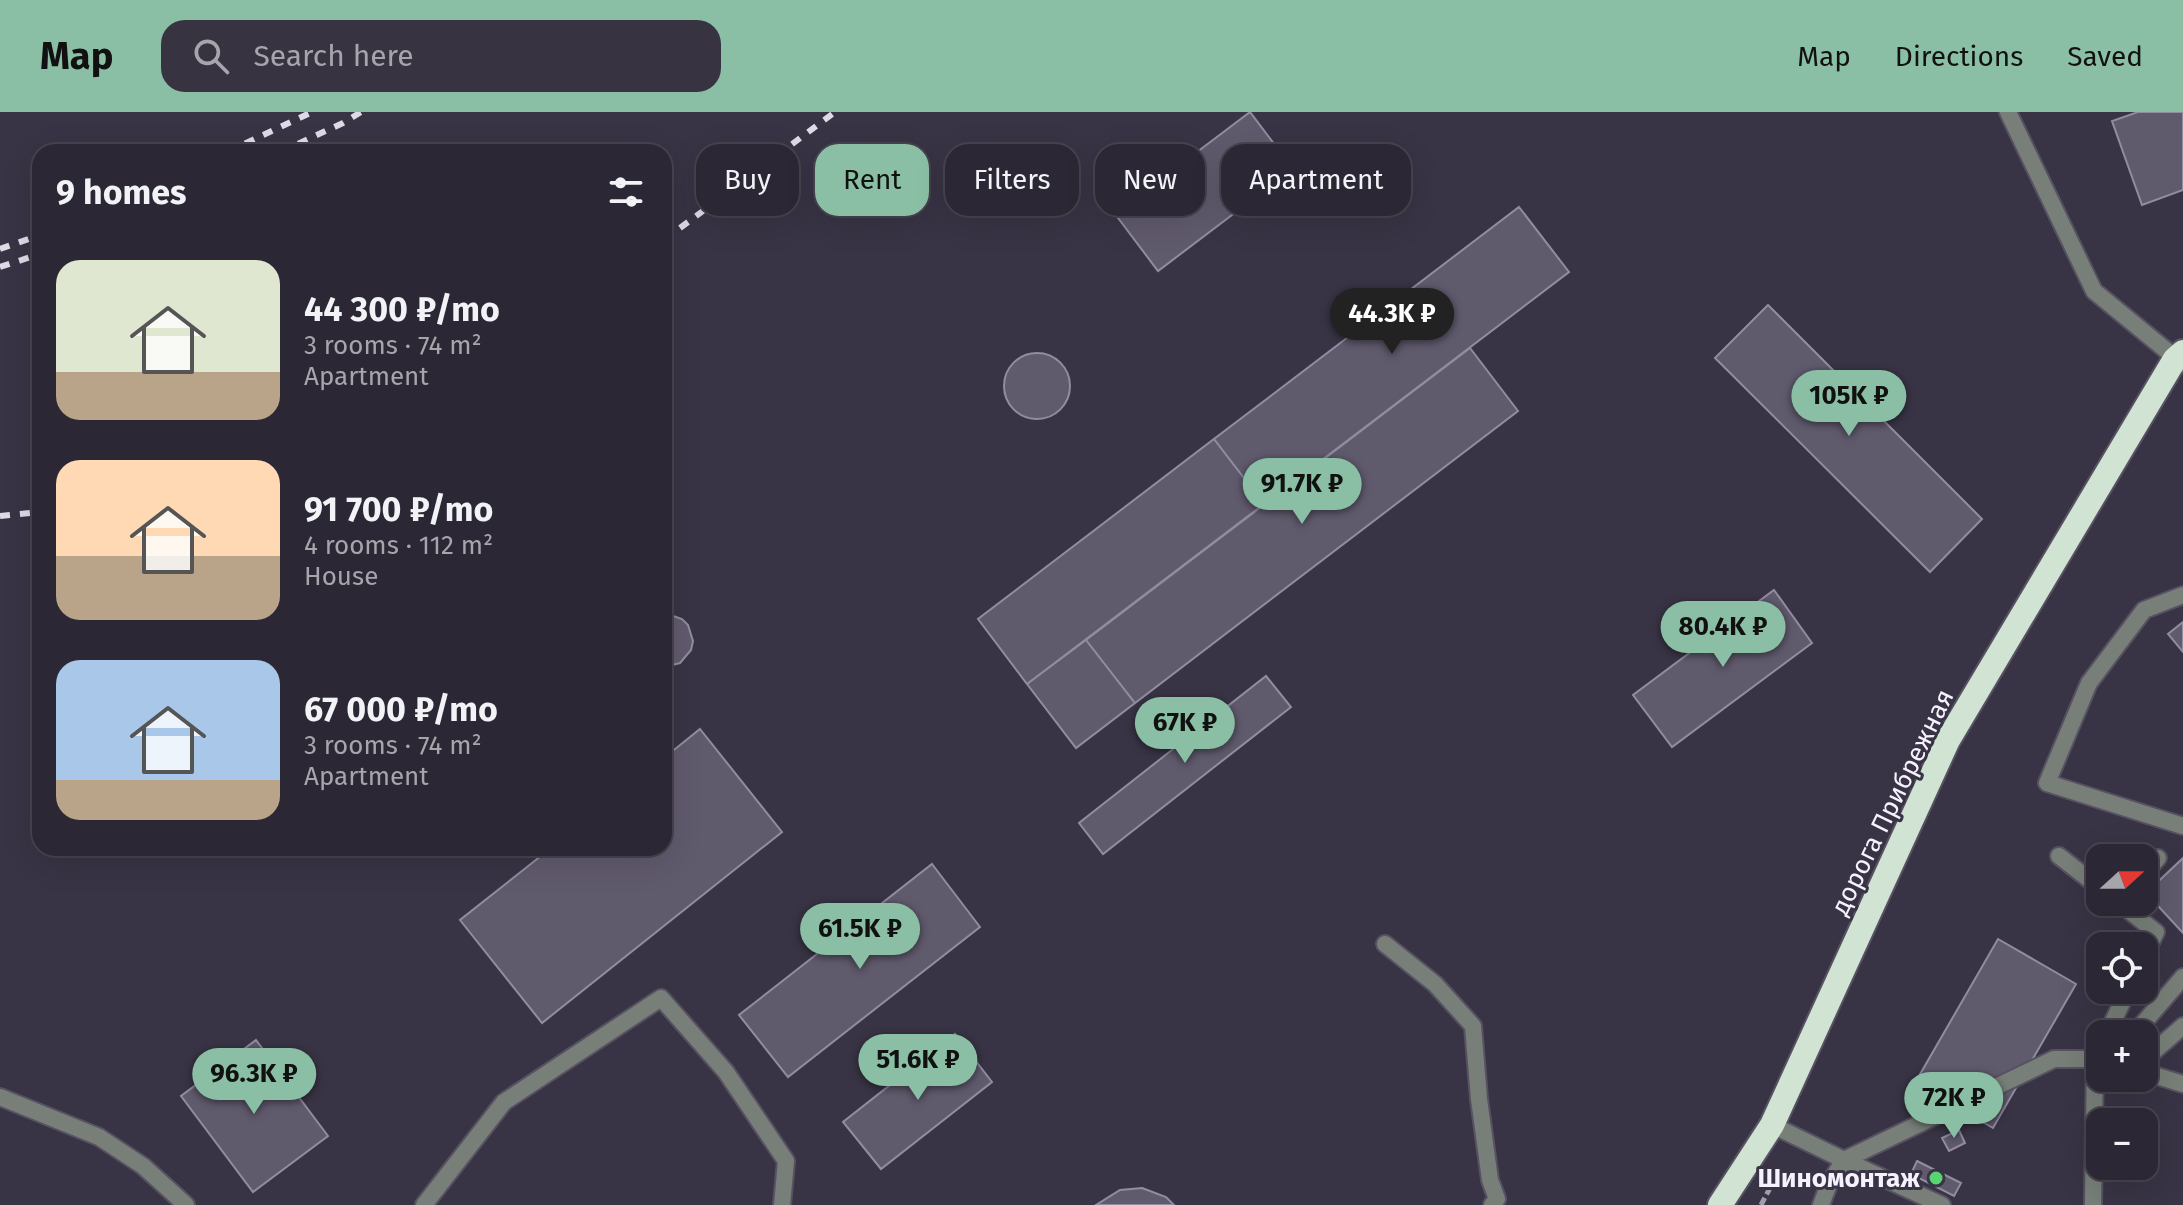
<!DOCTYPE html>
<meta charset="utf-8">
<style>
:root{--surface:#2b2734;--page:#373340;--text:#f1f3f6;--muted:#a6a5ac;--line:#47444f;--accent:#8abfa5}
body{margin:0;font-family:"Fira Sans",sans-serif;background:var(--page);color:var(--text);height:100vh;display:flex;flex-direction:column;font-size:30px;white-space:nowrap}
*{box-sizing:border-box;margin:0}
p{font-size:26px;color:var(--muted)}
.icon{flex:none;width:44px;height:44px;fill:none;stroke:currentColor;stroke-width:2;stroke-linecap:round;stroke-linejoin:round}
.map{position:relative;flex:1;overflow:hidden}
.side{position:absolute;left:32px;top:32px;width:640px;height:712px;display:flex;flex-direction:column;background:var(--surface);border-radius:24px;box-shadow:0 8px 32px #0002,0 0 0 2px var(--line)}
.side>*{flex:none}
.hud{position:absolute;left:696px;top:32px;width:760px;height:72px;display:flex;gap:16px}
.needle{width:52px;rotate:69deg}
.fabs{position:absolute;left:2086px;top:732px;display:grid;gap:16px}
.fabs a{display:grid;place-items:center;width:72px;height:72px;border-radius:16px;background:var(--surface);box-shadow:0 8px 32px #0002,0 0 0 2px var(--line);font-size:40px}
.price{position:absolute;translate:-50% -68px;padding:0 18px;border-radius:28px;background:var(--accent);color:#111;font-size:26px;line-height:52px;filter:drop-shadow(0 2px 4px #0008)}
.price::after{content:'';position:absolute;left:50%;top:48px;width:24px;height:18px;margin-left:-12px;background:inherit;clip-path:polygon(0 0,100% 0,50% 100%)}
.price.current{background:#222;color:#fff}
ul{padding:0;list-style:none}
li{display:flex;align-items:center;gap:24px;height:200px;padding:0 24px}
li span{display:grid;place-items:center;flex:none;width:224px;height:160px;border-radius:24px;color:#555}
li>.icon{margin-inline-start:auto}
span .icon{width:96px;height:96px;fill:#fffc;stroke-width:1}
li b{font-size:34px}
h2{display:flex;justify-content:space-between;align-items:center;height:96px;padding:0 24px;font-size:34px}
.tag{padding:0 28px;border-radius:24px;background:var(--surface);box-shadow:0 8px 32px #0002,0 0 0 2px var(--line);font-size:28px;line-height:72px}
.tag.current{background:var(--accent);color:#111}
header{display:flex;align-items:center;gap:48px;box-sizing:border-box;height:112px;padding:0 40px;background:var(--accent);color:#111}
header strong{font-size:38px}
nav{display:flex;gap:44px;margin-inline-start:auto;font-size:28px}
.search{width:560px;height:72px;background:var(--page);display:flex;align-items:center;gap:20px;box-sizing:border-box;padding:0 28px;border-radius:24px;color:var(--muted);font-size:30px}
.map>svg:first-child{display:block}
</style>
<header>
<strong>Map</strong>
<div class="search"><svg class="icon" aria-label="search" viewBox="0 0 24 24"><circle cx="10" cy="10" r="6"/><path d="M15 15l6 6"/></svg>Search here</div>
<nav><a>Map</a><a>Directions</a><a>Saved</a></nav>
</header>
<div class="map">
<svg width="2183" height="1093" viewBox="0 0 2183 1093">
<rect width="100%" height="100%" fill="#393445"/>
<path fill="#605a6d" stroke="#928ca0" stroke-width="2" d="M 1250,0 L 1293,57 L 1158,159 L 1115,102 Z
M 2138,0 L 2183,0 L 2183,78 L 2142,93 L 2112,9 Z
M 1519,95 L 1569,160 L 1264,392 L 1214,327 Z
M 1768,193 L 1982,407 L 1930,460 L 1715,246 Z
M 1470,236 L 1518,299 L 1135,591 L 1086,528 Z
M1004 274a33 33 0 1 1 66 0a33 33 0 1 1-66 0Z
M 1214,327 L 1264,392 L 1027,572 L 978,507 Z
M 1774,478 L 1812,531 L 1672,635 L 1633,583 Z
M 665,501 L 682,507 L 688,513 L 693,529 L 691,538 L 680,551 L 664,555 Z
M 2183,510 L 2183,540 L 2168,522 Z
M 1086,528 L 1135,591 L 1076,636 L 1027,572 Z
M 1266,564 L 1291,595 L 1103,742 L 1079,711 Z
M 700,617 L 782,720 L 542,911 L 460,808 L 551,736 L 664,736 L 664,646 Z
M 2183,746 L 2183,821 L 2146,781 Z
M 932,752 L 980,815 L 788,965 L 739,903 Z
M 1998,827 L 2076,872 L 1993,1016 L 1915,971 Z
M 955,922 L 992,970 L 881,1057 L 843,1010 Z
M 256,928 L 328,1024 L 253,1080 L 181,984 Z
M 1959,1018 L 1965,1031 L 1949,1039 L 1942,1026 Z
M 1917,1049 L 1961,1071 L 1954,1084 L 1911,1062 Z
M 1142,1076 L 1166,1085 L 1174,1093 L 1096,1093 L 1120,1078 Z"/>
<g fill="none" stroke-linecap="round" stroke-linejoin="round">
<defs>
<path id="lane" d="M 2008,0 L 2094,179 L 2183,252
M 2183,483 L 2144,498 L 2089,571 L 2047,671 L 2183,714
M 2059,744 L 2100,776
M 2144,762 L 2158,746
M 2118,790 L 2156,820 L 2144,845
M 1385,832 L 1435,872 L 1473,914 L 1479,987 L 1490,1068 L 1497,1087 L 1492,1093
M 2107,922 L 2128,878
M 2134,922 L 2183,865
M 2144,948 L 2183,914
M 2144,960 L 2183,972
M 1772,1013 L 1844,1048 L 1829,1072 L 1821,1093
M 424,1093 L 504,990 L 661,886 L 726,960 L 786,1049 L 782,1093
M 1942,1093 L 1844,1048 L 2054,947 L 2100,947
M 2093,1093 L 2095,946 L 2099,939"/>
<path id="street" d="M 0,985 L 99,1025 L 143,1054 L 186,1093"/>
<path id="highway" d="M 1720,1093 L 1772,1013 L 1948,628 L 2175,247 L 2183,240"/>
</defs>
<use href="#lane" stroke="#575262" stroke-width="20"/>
<use href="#street" stroke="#575262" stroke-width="20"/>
<use href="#highway" stroke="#575262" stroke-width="28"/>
<path stroke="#a09caa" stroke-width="5" stroke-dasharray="8 4" stroke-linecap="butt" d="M 1761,1093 L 1779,1059"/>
<use href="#lane" stroke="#787f78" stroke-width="16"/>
<use href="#street" stroke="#787f78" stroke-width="16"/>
<use href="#highway" stroke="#d1e3d2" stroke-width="24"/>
<path stroke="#dedbe7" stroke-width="6" stroke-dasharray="10 10" stroke-linecap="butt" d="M 227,40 L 312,0
M 280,40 L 343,11 L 361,0
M 664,128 L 835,0
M 0,137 L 40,123
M 0,155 L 40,142
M 0,404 L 40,400"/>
</g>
<circle fill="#59d56f" stroke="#393445" stroke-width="3" cx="1936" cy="1066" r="8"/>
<g text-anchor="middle" stroke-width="6" stroke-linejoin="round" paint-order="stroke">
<g font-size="26" fill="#f5f2fd" stroke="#393445">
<text transform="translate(1892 690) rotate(-64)" y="9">дорога Прибрежная</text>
</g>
<g font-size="26" font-weight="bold" fill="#f5f2fd" stroke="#393445" text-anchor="end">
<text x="1920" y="1075">Шиномонтаж</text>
</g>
</g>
</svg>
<div class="fabs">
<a><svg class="needle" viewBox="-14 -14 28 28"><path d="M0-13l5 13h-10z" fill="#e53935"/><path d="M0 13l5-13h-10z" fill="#a6a5ac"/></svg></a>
<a><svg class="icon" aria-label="locate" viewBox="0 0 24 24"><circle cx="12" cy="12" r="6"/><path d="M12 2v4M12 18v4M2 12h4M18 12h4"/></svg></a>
<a>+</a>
<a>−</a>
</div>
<b class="price current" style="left:1392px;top:244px">44.3K ₽</b>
<b class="price" style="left:1849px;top:326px">105K ₽</b>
<b class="price" style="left:1302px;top:414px">91.7K ₽</b>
<b class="price" style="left:1723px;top:557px">80.4K ₽</b>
<b class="price" style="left:1185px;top:653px">67K ₽</b>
<b class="price" style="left:860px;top:859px">61.5K ₽</b>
<b class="price" style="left:918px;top:990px">51.6K ₽</b>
<b class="price" style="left:254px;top:1004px">96.3K ₽</b>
<b class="price" style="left:1954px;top:1028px">72K ₽</b>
<div class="hud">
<a class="tag">Buy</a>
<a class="tag current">Rent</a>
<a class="tag">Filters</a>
<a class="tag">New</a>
<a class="tag">Apartment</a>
</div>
<section class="side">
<h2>9 homes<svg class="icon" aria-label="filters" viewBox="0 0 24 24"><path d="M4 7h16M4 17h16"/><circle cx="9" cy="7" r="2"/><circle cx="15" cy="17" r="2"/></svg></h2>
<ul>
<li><span style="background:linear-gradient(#dfe7d0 70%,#b9a48a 0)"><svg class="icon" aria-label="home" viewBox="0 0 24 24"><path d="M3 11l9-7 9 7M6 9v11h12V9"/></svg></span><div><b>44 300 ₽/mo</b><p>3 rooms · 74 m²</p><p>Apartment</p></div></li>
<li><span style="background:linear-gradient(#ffd9b3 60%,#b9a48a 0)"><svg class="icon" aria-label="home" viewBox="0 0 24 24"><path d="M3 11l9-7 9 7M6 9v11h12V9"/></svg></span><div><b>91 700 ₽/mo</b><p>4 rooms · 112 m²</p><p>House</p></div></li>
<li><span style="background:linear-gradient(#a9c7e8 75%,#b9a48a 0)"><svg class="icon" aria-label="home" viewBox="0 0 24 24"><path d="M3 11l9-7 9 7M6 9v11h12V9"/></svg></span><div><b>67 000 ₽/mo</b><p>3 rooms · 74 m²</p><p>Apartment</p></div></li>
</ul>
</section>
</div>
